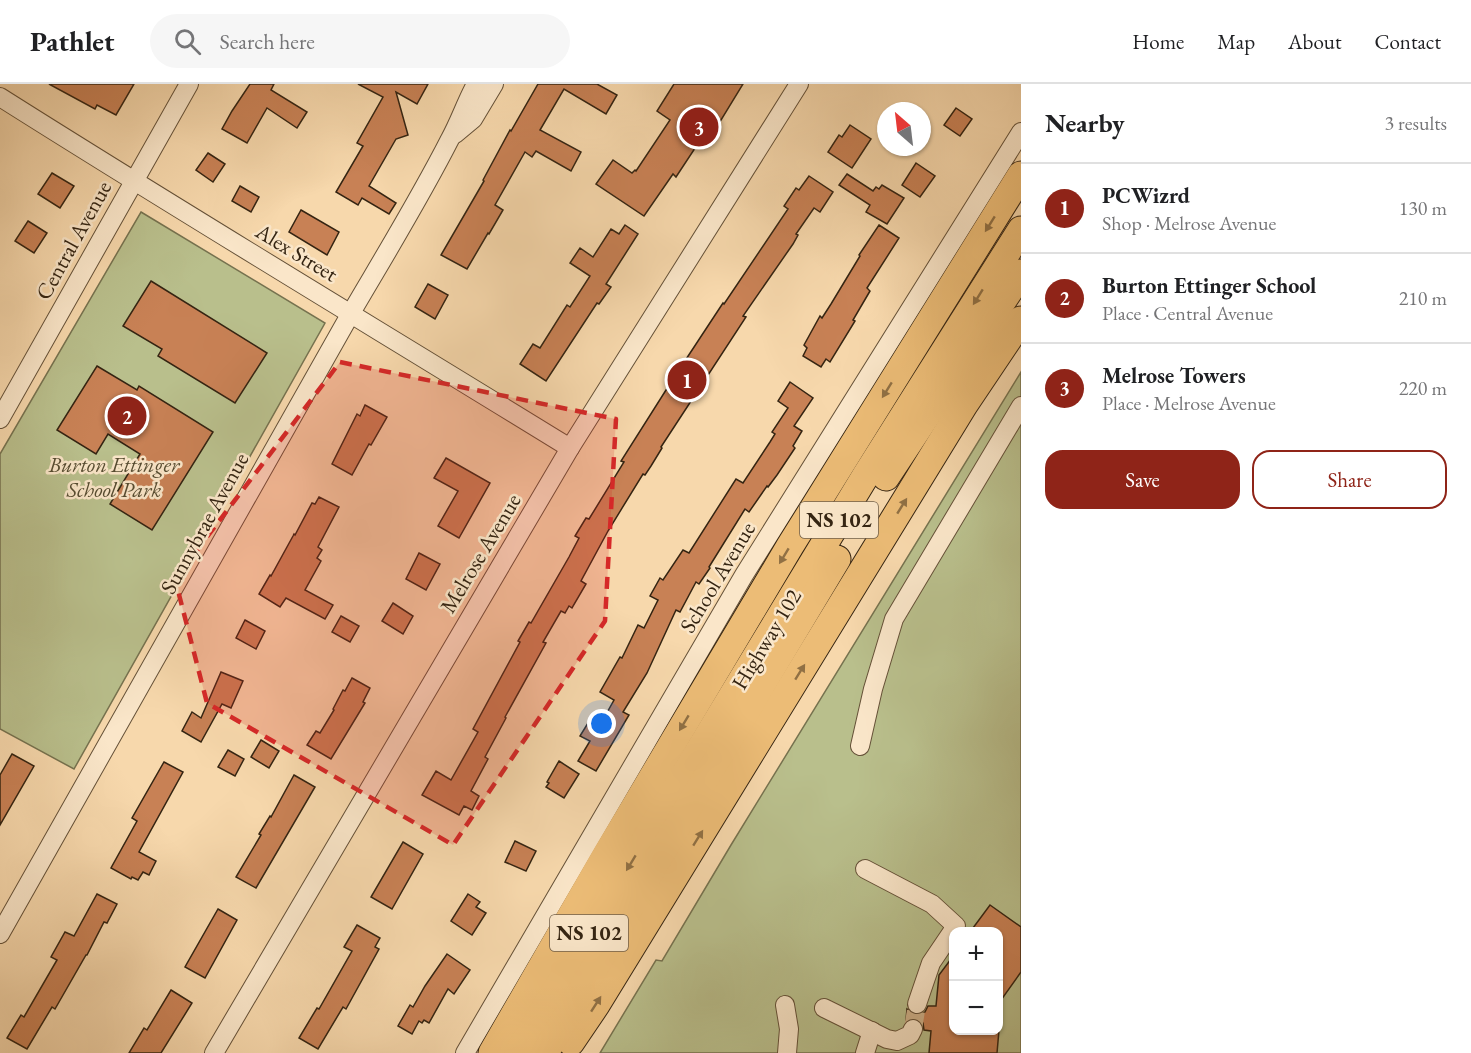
<!DOCTYPE html>
<html lang="en">
<head>
<meta charset="utf-8">
<style>
	body { margin:0; font-family:"EB Garamond",serif; background:#f6f6f6; color:#202124 }
	.controls { position:absolute; right:18px; bottom:18px; display:grid; overflow:hidden; border-radius:12px; box-shadow:0 2px 4px #0004 }
	.controls button { width:54px; height:54px; display:grid; place-items:center; padding:0; border:0; border-bottom:2px solid #e0e0e0; background:#fff; color:#202124; font:30px sans-serif }
	.compass { position:absolute; left:877px; top:18px; width:54px; height:54px; border-radius:50%; background:#fff; box-shadow:0 2px 4px #0004; rotate:332deg }
	.you { position:absolute; left:602px; top:640px; width:21px; height:21px; margin:-15px; border:4px solid #fff; border-radius:50%; background:#1a73e8; box-shadow:0 0 0 9px #1a73e833 }
	.badge { display:grid; place-items:center; width:39px; height:39px; border-radius:50%; background:#8f2418; color:#fff; font-size:20px; font-weight:700 }
	.pin { position:absolute; translate:-50% -50%; border:3px solid #fff; box-shadow:0 2px 6px #0006 }
	.list { margin:0; padding:0; list-style:none }
	h2 { display:flex; justify-content:space-between; align-items:center; height:78px; margin:0; padding:0 24px; font-size:26px }
	h2 small { font-size:20px; font-weight:400; color:#757577 }
	.list li { display:grid; grid-template-columns:39px 1fr auto; gap:18px; align-items:center; box-sizing:border-box; height:90px; padding:0 24px; border-top:2px solid #e0e0e0 }
	.list b { display:block; font-size:22px; white-space:nowrap }
	.list p { margin:0; font-size:20px; white-space:nowrap; color:#757577 }
	.list em { font-size:20px; font-style:normal; color:#757577 }
	.actions { display:flex; gap:12px; padding:18px 24px }
	.actions a { flex:1; padding:14px 0; border:2px solid #8f2418; border-radius:18px; text-align:center; font-size:21px; color:#8f2418 }
	.actions .main { background:#8f2418; color:#fff }
	.icon { flex:none; width:33px; height:33px; fill:none; stroke:currentColor; stroke-width:2; stroke-linecap:round; stroke-linejoin:round }
	.map { position:relative; flex:none; width:1021px; height:969px; overflow:hidden }
	header { display:flex; align-items:center; gap:36px; box-sizing:border-box; height:84px; padding:0 30px; background:#fff; border-bottom:2px solid #e0e0e0 }
	header strong { font-size:28px }
	nav { display:flex; gap:33px; margin-inline-start:auto; font-size:21px }
	.search { width:420px; height:54px; background:#f6f6f6; display:flex; align-items:center; gap:15px; box-sizing:border-box; padding:0 21px; border-radius:33px; color:#757577; font-size:22px }
	main { display:flex }
	aside { flex:1; background:#fff }
	.map>svg:first-child { display:block }
</style>
</head>
<body>
<header>
<strong>Pathlet</strong>
<div class="search"><svg class="icon" aria-label="search" viewBox="0 0 24 24"><circle cx="10" cy="10" r="6"/><path d="M15 15l6 6"/></svg>Search here</div>
<nav><a>Home</a><a>Map</a><a>About</a><a>Contact</a></nav>
</header>
<main>
<div class="map">
<svg width="1021" height="969" viewBox="0 0 1021 969">
	<rect width="100%" height="100%" fill="#f7d8ac"/>
	<filter id="stains"><feTurbulence type="fractalNoise" baseFrequency=".00333" numOctaves="4"/><feColorMatrix values="0 0 0 0 .2 0 0 0 0 .09 0 0 0 0 .02 0 0 0 .5 -.17"/></filter>
	<radialGradient id="worn" r=".72"><stop offset=".6" stop-color="#630" stop-opacity="0"/><stop offset="1" stop-color="#630" stop-opacity=".3"/></radialGradient>
	<!-- green -->
	<g fill="#b9bf8c" stroke="#76724f" stroke-width="1.5" fill-rule="evenodd">
		<polygon points="141,128 325,239 74,685 0,645 0,370"/>
		<path d="M 1021,288 L 1021,969 L 600,969 L 656,876 L 662,877 L 731,761 ZM 954,848 L 998,848 L 998,946 L 954,946 Z"/>
	</g>
	<!-- building -->
	<g fill="#c88155" stroke="#342412" stroke-width="1.5">
		<polygon points="49,0 134,0 116,31 97,21 95,25"/>
		<polygon points="250,0 274,0 271,6 307,28 297,44 267,24 247,59 222,45 232,27"/>
		<polygon points="358,0 428,0 417,20 396,8 408,51 396,55 369,102 396,119 389,130 362,114 358,121 336,108 363,62 357,59 383,13"/>
		<polygon points="538,0 597,0 617,11 606,30 564,5 540,46 581,68 571,87 536,67 532,73 525,68 495,121 503,126 489,150 488,149 467,185 441,171 484,97 483,96 510,46 511,47"/>
		<polygon points="674,0 743,0 707,59 701,55 676,93 673,90 644,132 596,100 613,76 632,89 635,86 636,87 670,36 657,27"/>
		<polygon points="956,24 972,35 960,52 944,41"/>
		<polygon points="850,41 871,55 852,84 828,68 839,51 842,53"/>
		<polygon points="208,69 225,80 213,98 196,86"/>
		<polygon points="916,79 935,92 920,113 902,101"/>
		<polygon points="52,89 74,102 60,124 38,110"/>
		<polygon points="847,90 873,107 876,103 879,105 882,101 904,114 887,140 866,128 870,121 839,101"/>
		<polygon points="809,92 833,108 820,128 814,124 796,150 798,151 793,160 743,232 746,233 661,363 662,364 651,382 645,391 643,390 608,447 581,497 586,500 572,524 569,522 565,529 561,527 543,558 546,559 505,633 506,634 485,673 488,675 471,707 479,712 472,726 464,722 459,731 422,711 436,687 451,696 478,648 473,645 520,558 518,557 529,538 531,539 569,473 579,454 575,452 586,434 589,435 624,378 621,377 673,295 723,219 724,220 788,125 784,122 796,104 799,106"/>
		<polygon points="240,102 259,113 251,128 232,117"/>
		<polygon points="301,126 339,148 327,171 289,148"/>
		<polygon points="28,137 47,149 34,169 15,157"/>
		<polygon points="625,141 638,150 606,200 611,203 599,220 597,219 546,297 520,280 533,260 540,264 567,221 570,223 590,192 570,179 580,164 593,173 611,145 619,150"/>
		<polygon points="879,141 899,154 867,204 870,207 853,236 855,237 830,278 826,275 821,283 803,272 807,264 804,261 820,232 822,234 831,220 860,172 859,171"/>
		<polygon points="151,197 267,269 235,319 158,272 162,265 123,242"/>
		<polygon points="428,200 448,211 435,235 415,223"/>
		<polygon points="97,282 137,306 139,302 213,348 152,446 110,420 140,370 108,350 96,370 57,346"/>
		<polygon points="790,298 813,314 794,342 802,347 793,362 795,364 777,391 768,403 767,402 749,428 745,425 709,483 710,484 699,500 696,498 680,528 676,526 647,589 623,628 629,631 596,687 578,677 590,657 580,652 588,639 590,640 592,637 600,641 614,616 600,608 620,573 622,574 638,541 644,544 658,516 650,512 660,494 663,496 683,466 689,469 736,395 743,399 770,358 775,350 772,348 788,324 778,317"/>
		<polygon points="365,321 387,333 371,361 369,360 352,391 332,380 357,330 360,332"/>
		<polygon points="446,374 490,399 459,454 438,442 458,407 434,394"/>
		<polygon points="319,413 339,423 318,463 322,466 317,474 321,477 305,506 333,521 325,535 286,514 280,523 259,510 270,491 271,492 293,452 294,450 295,451 312,419 315,420"/>
		<polygon points="419,469 440,480 426,506 406,495"/>
		<polygon points="393,519 413,532 403,550 382,537"/>
		<polygon points="341,532 359,542 350,558 332,548"/>
		<polygon points="245,536 265,547 256,565 236,554"/>
		<polygon points="221,588 243,597 231,624 222,620 201,658 182,647 192,628 201,634"/>
		<polygon points="352,594 370,604 363,618 365,619 331,675 307,661 316,647 320,649 334,626 333,625 343,606 345,607"/>
		<polygon points="261,656 279,667 269,684 251,673"/>
		<polygon points="228,666 244,675 235,692 218,683"/>
		<polygon points="12,670 34,682 0,741 0,691"/>
		<polygon points="559,677 579,690 564,714 546,703 549,699 547,698"/>
		<polygon points="164,678 183,688 139,768 156,777 149,791 143,788 138,796 132,793 131,795 111,784 137,737 132,734"/>
		<polygon points="294,691 315,703 256,804 236,793 261,751 259,750 270,732 271,733"/>
		<polygon points="515,757 536,767 526,787 505,778"/>
		<polygon points="403,758 423,770 392,825 371,813"/>
		<polygon points="97,810 117,820 107,839 104,838 87,871 86,871 55,925 52,923 27,965 7,954 21,931 24,933 57,876 51,873 65,848 74,852"/>
		<polygon points="468,810 480,818 476,823 486,829 472,851 451,837"/>
		<polygon points="990,821 1021,843 1021,888 999,919 999,848 970,848"/>
		<polygon points="218,825 237,836 205,894 185,883"/>
		<polygon points="357,841 380,854 375,863 379,865 346,925 343,923 318,965 299,954 317,924 319,925 352,867 344,863"/>
		<polygon points="447,870 470,886 454,910 448,905 429,939 424,936 422,939 419,937 412,950 398,942 410,921 413,923 425,902"/>
		<polygon points="954,871 954,946 999,946 997,969 929,969 931,947 924,946 923,939 917,935 912,934 906,936 907,925 913,930 919,931 925,928 928,922 936,922 939,891"/>
		<polygon points="171,906 192,919 161,969 129,969 144,944 147,946"/>
	</g>
	<g fill="none" stroke-linecap="round" stroke-linejoin="round">
		<!-- minor-tunnel -->
		<polyline stroke="#d0b48d" stroke-width="18" stroke-dasharray="18 9" stroke-linecap="butt" points="913,945 917,920"/>
		<!-- minor casing -->
		<g stroke="#655138" stroke-width="20">
			<g id="minor">
				<path d="M 0,13 C 188,132 380,247 570,364"/>
				<polyline points="455,50 473,35 494,0"/>
				<polyline points="0,335 189,0"/>
				<polyline points="860,662 873,605 894,535 1021,322"/>
				<polyline points="865,785 932,820 956,842 931,879 917,920"/>
				<path d="M 0,850 L 351,229 C 385,171 420,114 450,55 C 460,37 466,18 476,0"/>
				<polyline points="785,921 789,945 787,969"/>
				<polyline points="824,924 887,955 897,957 910,951 913,945"/>
				<polyline points="214,969 570,364 799,0"/>
				<polyline points="465,969 744,491 1021,48"/>
				<polyline points="865,969 872,947"/>
			</g>
		</g>
		<!-- highway casing -->
		<g stroke="#342412" stroke-width="29">
			<g id="highway">
				<polyline points="886,393 1021,189"/>
				<polyline points="571,958 596,921 964,321 1021,236"/>
				<polyline points="492,969 606,771 790,462 1021,91"/>
				<polyline points="518,969 661,729 866,391 1021,146"/>
				<polyline points="545,969 679,739 837,475"/>
			</g>
		</g>
		<!-- minor -->
		<use href="#minor" stroke="#fae6c9" stroke-width="18"/>
		<!-- highway -->
		<use href="#highway" stroke="#ecbc76" stroke-width="27"/>
	</g>
	<!-- one-way arrows -->
	<defs><path id="oneway-solid" d="M-6-.8H1V-3.2L6.5 0L1 3.2V.8H-6Z" transform="scale(1.5)"/></defs>
	<g fill="#907044">
		<use href="#oneway-solid" transform="translate(990 140) rotate(122)"/>
		<use href="#oneway-solid" transform="translate(978 213) rotate(122)"/>
		<use href="#oneway-solid" transform="translate(887 306) rotate(122)"/>
		<use href="#oneway-solid" transform="translate(902 422) rotate(-58)"/>
		<use href="#oneway-solid" transform="translate(784 472) rotate(121)"/>
		<use href="#oneway-solid" transform="translate(800 588) rotate(-58)"/>
		<use href="#oneway-solid" transform="translate(684 639) rotate(121)"/>
		<use href="#oneway-solid" transform="translate(698 754) rotate(-58)"/>
		<use href="#oneway-solid" transform="translate(631 779) rotate(121)"/>
		<use href="#oneway-solid" transform="translate(596 920) rotate(-57)"/>
	</g>
	<!-- marked area -->
	<path fill="#d62828" fill-opacity="0.2" stroke="#d62828" stroke-width="4.5" stroke-dasharray="12 8" stroke-linejoin="round" d="M 340,278 L 616,335 L 605,537 L 453,761 L 207,619 L 175,495 Z"/>
	<g text-anchor="middle" stroke-width="5" stroke-linejoin="round" paint-order="stroke">
		<!-- shield labels -->
		<g fill="#fae6c9" stroke="#6f5e49" stroke-width="1.5">
			<rect x="800" y="418" width="78" height="36" rx="4.5"/>
			<rect x="550" y="831" width="78" height="36" rx="4.5"/>
		</g>
		<g font-size="21" font-weight="bold" fill="#342412">
			<text x="839" y="443">NS 102</text>
			<text x="589" y="856">NS 102</text>
		</g>
		<!-- street labels -->
		<g font-size="22" fill="#342412" stroke="#fae6c9">
			<text transform="translate(73 156) rotate(-61)" y="8">Central Avenue</text>
			<text transform="translate(297 168) rotate(31)" y="8">Alex Street</text>
			<text transform="translate(204 439) rotate(-61)" y="8">Sunnybrae Avenue</text>
			<text transform="translate(480 469) rotate(-59)" y="8">Melrose Avenue</text>
			<text transform="translate(717 493) rotate(-59)" y="8">School Avenue</text>
			<text transform="translate(766 555) rotate(-59)" y="8">Highway 102</text>
		</g>
		<!-- park labels -->
		<g font-size="22" font-style="italic" fill="#554b30" stroke="#fae6c9">
			<text x="114" y="388">Burton Ettinger<tspan x="114" dy="25">School Park</tspan></text>
		</g>
	</g>
	<rect width="100%" height="100%" filter="url(#stains)"/>
	<rect width="100%" height="100%" fill="url(#worn)"/>
</svg>
<div class="controls">
<button>+</button>
<button>−</button>
</div>
<svg class="compass" viewBox="-18 -18 36 36"><path d="M0-13l5 13h-10z" fill="#e53935"/><path d="M0 13l5-13h-10z" fill="#757577"/></svg>
<div class="you"></div>
<div class="pin badge" style="left:687px;top:296px">1</div>
<div class="pin badge" style="left:127px;top:332px">2</div>
<div class="pin badge" style="left:699px;top:43px">3</div>
</div>
<aside>
<h2>Nearby<small>3 results</small></h2>
<ul class="list">
<li><span class="badge">1</span><div><b>PCWizrd</b><p>Shop · Melrose Avenue</p></div><em>130 m</em></li>
<li><span class="badge">2</span><div><b>Burton Ettinger School</b><p>Place · Central Avenue</p></div><em>210 m</em></li>
<li><span class="badge">3</span><div><b>Melrose Towers</b><p>Place · Melrose Avenue</p></div><em>220 m</em></li>
</ul>
<div class="actions"><a class="main">Save</a><a>Share</a></div>
</aside>
</main>
</body>
</html>
